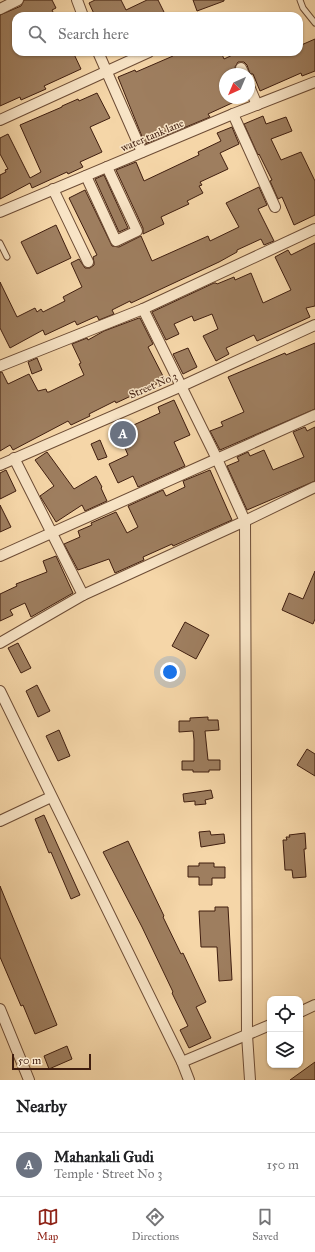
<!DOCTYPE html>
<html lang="en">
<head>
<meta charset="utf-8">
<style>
	body { margin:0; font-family:"IM FELL Great Primer",serif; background:#f6f6f6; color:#202124 }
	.controls { position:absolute; right:12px; bottom:12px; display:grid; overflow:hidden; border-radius:8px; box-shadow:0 1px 3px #0004 }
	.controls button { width:36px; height:36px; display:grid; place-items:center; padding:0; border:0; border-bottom:1px solid #e0e0e0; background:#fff; color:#202124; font:20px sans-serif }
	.compass { position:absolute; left:219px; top:68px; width:36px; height:36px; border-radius:50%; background:#fff; box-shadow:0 1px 3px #0004; rotate:224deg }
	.scale { position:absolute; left:12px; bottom:10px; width:79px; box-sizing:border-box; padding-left:4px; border:2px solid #401e0f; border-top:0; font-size:11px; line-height:14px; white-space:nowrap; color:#401e0f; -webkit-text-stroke:3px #f8e4c6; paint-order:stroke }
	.you { position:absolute; left:170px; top:672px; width:14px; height:14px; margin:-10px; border:3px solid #fff; border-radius:50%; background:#1a73e8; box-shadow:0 0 0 6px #1a73e833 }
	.badge { display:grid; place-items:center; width:26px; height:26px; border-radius:50%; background:#8f2418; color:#fff; font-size:13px; font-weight:700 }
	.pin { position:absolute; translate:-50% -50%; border:2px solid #fff; box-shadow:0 1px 4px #0006 }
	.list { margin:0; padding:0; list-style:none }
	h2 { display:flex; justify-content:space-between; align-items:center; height:52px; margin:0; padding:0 16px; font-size:17px }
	h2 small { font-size:13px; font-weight:400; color:#757577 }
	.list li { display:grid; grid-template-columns:26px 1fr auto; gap:12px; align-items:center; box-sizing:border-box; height:64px; padding:0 16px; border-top:1px solid #e0e0e0 }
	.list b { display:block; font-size:15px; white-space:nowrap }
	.list p { margin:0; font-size:13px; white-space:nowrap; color:#757577 }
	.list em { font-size:13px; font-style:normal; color:#757577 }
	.icon { flex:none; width:22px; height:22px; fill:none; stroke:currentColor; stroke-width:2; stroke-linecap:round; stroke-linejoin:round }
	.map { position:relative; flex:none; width:315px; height:1080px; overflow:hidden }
	.search { position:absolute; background:#fff; box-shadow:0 1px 3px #0004; left:12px; right:12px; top:12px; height:44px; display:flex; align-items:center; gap:10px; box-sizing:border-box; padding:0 14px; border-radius:12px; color:#757577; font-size:15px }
	.sheet { height:116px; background:#fff }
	nav { display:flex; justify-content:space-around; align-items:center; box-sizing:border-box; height:56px; border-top:1px solid #e0e0e0; background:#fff; font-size:11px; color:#757577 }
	nav a { display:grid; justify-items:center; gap:2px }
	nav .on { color:#8f2418 }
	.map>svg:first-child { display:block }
</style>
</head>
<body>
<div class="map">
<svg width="315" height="1080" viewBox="0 0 315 1080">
	<rect width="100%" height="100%" fill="#f5d6a8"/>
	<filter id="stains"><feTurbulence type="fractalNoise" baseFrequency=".005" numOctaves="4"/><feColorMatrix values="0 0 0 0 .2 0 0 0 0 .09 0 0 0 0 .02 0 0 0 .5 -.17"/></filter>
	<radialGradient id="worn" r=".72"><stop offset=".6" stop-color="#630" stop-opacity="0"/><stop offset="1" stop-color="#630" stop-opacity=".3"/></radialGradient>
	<!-- building -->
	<g fill="#9e7e5f" stroke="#401e0f">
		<polygon points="24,0 52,0 56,8 52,10 55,16 16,16 16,52 73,52 81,69 44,86 46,89 21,100 20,97 0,106 0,15 21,6"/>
		<polygon points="95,0 121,0 126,10 147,0 158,0 166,16 95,16 89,3"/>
		<polygon points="193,0 224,0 224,1 197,11"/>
		<polygon points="315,39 315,71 302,76 301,73 260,91 253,74 250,74 247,65 244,62 238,62 235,67 237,74 225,74 225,98 243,98 208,114 210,117 145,144 118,77 135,70 136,72 173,56 172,54 177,52 221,52 224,59 239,52 299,52 299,46"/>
		<polygon points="97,93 110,118 90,127 102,152 80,162 83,167 68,174 67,172 32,188 30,183 0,199 0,175 6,172 5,170 8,169 0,154 0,138 8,134 30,178 41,172 20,125 62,107 62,106 78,99 79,101"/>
		<polygon points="263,116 266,124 286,117 292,131 271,139 281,160 301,152 315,181 315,215 294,225 282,197 278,199 270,181 272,180 259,154 258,155 244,124"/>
		<polygon points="232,127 239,144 220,153 228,169 200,182 202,185 199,186 203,193 187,201 189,204 161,217 164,224 143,234 143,228 116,170 136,162 144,181 199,155 198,152 221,141 217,133"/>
		<polygon points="104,175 128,228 119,232 95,179"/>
		<polygon points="259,187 267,205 258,209 274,241 264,245 261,239 237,250 237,252 219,262 131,303 130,301 112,310 114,314 99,320 97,316 77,325 75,321 45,335 43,330 10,348 0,328 0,282 17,317 35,308 37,312 41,309 43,312 65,301 63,297 82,287 71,263 79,259 85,268 90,268 94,265 94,262 93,257 97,255 69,198 85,190 112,246 119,247 141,236 152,261 208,236 210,241 239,227 226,203"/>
		<polygon points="56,225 71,258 37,274 21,242"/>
		<polygon points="315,243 315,306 306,308 310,317 257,341 254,335 226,348 229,354 216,361 203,336 218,329 212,314 194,321 192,316 174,324 179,334 166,340 152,312 214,283 216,283 217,284 234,277 235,280 251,273 263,303 291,290 275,257 288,250 291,255"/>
		<polygon points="139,318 140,318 153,344 148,347 165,380 116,403 115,401 89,414 90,416 71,425 68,421 13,450 10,445 0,451 0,372 2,372 8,384 29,374 38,391 46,389 47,392 49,392 84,375 79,364 81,363 72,344 87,338 88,340 104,331"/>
		<polygon points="315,343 315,409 220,450 210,431 223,426 221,422 244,412 228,377 285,353 286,355"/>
		<polygon points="188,348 197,367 183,374 173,354"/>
		<polygon points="37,358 42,370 32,374 28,362"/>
		<polygon points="174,400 190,435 174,442 185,466 138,487 133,476 118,483 109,464 128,455 115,425 124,421 127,428 160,413 158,407"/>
		<polygon points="305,427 307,431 315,427 315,481 247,510 227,466 239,461 237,457 248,452 250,456 264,450 273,470 304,457 293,432"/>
		<polygon points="100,440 107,457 98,460 91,444"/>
		<polygon points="47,452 74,489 96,476 102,487 101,488 107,501 85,511 82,505 56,522 40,496 54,486 35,460"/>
		<polygon points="6,470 16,491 0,499 0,473"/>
		<polygon points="210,470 232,520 173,546 172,544 143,557 144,560 115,573 109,559 78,570 64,544 80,537 78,531 92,525 91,523 116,512 127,533 138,527 128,506 163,490 166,496 185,487 183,481"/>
		<polygon points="0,505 11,527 0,532"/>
		<polygon points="56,556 73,593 31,617 25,603 10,610 13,615 0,621 0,594 17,586 16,584 47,572 43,561"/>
		<polygon points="315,571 315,619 313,624 282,610 289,593 303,599"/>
		<polygon points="185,622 209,635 196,659 172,646"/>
		<polygon points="18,643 31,668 21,673 8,648"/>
		<polygon points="37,685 50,711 38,717 26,691"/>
		<polygon points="208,717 208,720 218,720 219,730 205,731 208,760 220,760 220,770 209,770 209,772 193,772 193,770 182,770 182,761 194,761 194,740 193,731 179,732 179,721 190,721 190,718"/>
		<polygon points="59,730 70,756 58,761 46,736"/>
		<polygon points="307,749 315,754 315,776 297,765"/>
		<polygon points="211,790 213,798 205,800 206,804 195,805 195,801 184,802 183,794"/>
		<polygon points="44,815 80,895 71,899 51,852 49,853 35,819"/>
		<polygon points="210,831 211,835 224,834 225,843 201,847 199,832"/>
		<polygon points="305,833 306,849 304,849 306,877 293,878 292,870 285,870 283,840 287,840 286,837 290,837 289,835"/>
		<polygon points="128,841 164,916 163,917 181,954 183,953 206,1002 196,1007 211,1038 189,1048 180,1030 188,1026 172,993 173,992 142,927 103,852"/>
		<polygon points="199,863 214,863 214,867 225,867 225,878 212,878 212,885 199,885 199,877 188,877 188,866 199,866"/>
		<polygon points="0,886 57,1025 35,1034 23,1005 21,1006 0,957"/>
		<polygon points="215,907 228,907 232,980 219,981 217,947 201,947 199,911 215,911"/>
		<polygon points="67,1046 72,1059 49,1069 44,1056"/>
		<polygon points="315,1062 315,1080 290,1080"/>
	</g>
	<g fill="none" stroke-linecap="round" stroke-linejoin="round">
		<!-- lane casing -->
		<g stroke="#6d4c35" stroke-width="7">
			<g id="lane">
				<polyline points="300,0 303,8 315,23"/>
				<polyline points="0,243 7,257"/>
			</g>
		</g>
		<!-- street casing -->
		<g stroke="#6d4c35" stroke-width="12">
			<g id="street">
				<polyline points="77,0 83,16"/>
				<polyline points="0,9 18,0"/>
				<polyline points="98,52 142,152"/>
				<polyline points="241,68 244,74"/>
				<polyline points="249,86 257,105"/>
				<polyline points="233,114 275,207"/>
				<polyline points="0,120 149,52"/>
				<polyline points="86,176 116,241 137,231 107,167"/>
				<polyline points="53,189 88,262"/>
				<polyline points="0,212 233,114 315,82"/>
				<polyline points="143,309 217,459 245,521 247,1035 250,1080"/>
				<polyline points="0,366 143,309 315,229"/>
				<polyline points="14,458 83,595"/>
				<polyline points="0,465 182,386 315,325"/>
				<polyline points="0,556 315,415"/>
				<polyline points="0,643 83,595 245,521 315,487"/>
				<polyline points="0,691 182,1062 189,1080"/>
				<polyline points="0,821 51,797"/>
				<polyline points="0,1009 29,1080"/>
				<polyline points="300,1012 315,1005"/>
				<polyline points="182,1062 270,1025"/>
			</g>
		</g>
		<!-- lane -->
		<use href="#lane" stroke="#f8e4c6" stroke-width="5"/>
		<!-- street -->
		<use href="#street" stroke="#f8e4c6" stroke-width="10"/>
	</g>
	<g text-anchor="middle" stroke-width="3" stroke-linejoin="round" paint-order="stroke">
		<!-- street labels -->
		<g font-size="11" fill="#401e0f" stroke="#f8e4c6">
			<text transform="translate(152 135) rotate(-23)" y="4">water tank lane</text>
			<text transform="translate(153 385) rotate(-23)" y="4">Street No 3</text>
		</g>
	</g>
	<rect width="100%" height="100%" filter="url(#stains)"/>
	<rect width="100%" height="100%" fill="url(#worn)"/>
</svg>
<div class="controls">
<button><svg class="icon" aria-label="locate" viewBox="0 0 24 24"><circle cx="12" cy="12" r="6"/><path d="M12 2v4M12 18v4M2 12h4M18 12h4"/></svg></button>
<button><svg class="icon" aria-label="layers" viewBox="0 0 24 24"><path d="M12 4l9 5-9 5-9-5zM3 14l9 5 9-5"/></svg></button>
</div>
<svg class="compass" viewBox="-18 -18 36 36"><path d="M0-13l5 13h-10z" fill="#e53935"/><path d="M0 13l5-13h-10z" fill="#757577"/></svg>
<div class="scale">50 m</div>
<div class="you"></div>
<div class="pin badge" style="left:123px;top:434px;background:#6b7280">A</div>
<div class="search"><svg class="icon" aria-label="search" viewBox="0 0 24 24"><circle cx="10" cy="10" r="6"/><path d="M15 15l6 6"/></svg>Search here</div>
</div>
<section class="sheet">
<h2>Nearby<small></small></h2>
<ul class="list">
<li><span class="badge" style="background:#6b7280">A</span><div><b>Mahankali Gudi</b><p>Temple · Street No 3</p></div><em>150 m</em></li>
</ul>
</section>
<nav>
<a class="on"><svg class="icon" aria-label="map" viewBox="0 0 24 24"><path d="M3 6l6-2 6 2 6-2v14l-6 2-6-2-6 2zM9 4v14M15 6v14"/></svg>Map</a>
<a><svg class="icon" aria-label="directions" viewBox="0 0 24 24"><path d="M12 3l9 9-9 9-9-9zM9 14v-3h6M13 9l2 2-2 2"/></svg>Directions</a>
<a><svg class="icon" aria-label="saved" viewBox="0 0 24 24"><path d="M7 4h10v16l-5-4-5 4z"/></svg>Saved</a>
</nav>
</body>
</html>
